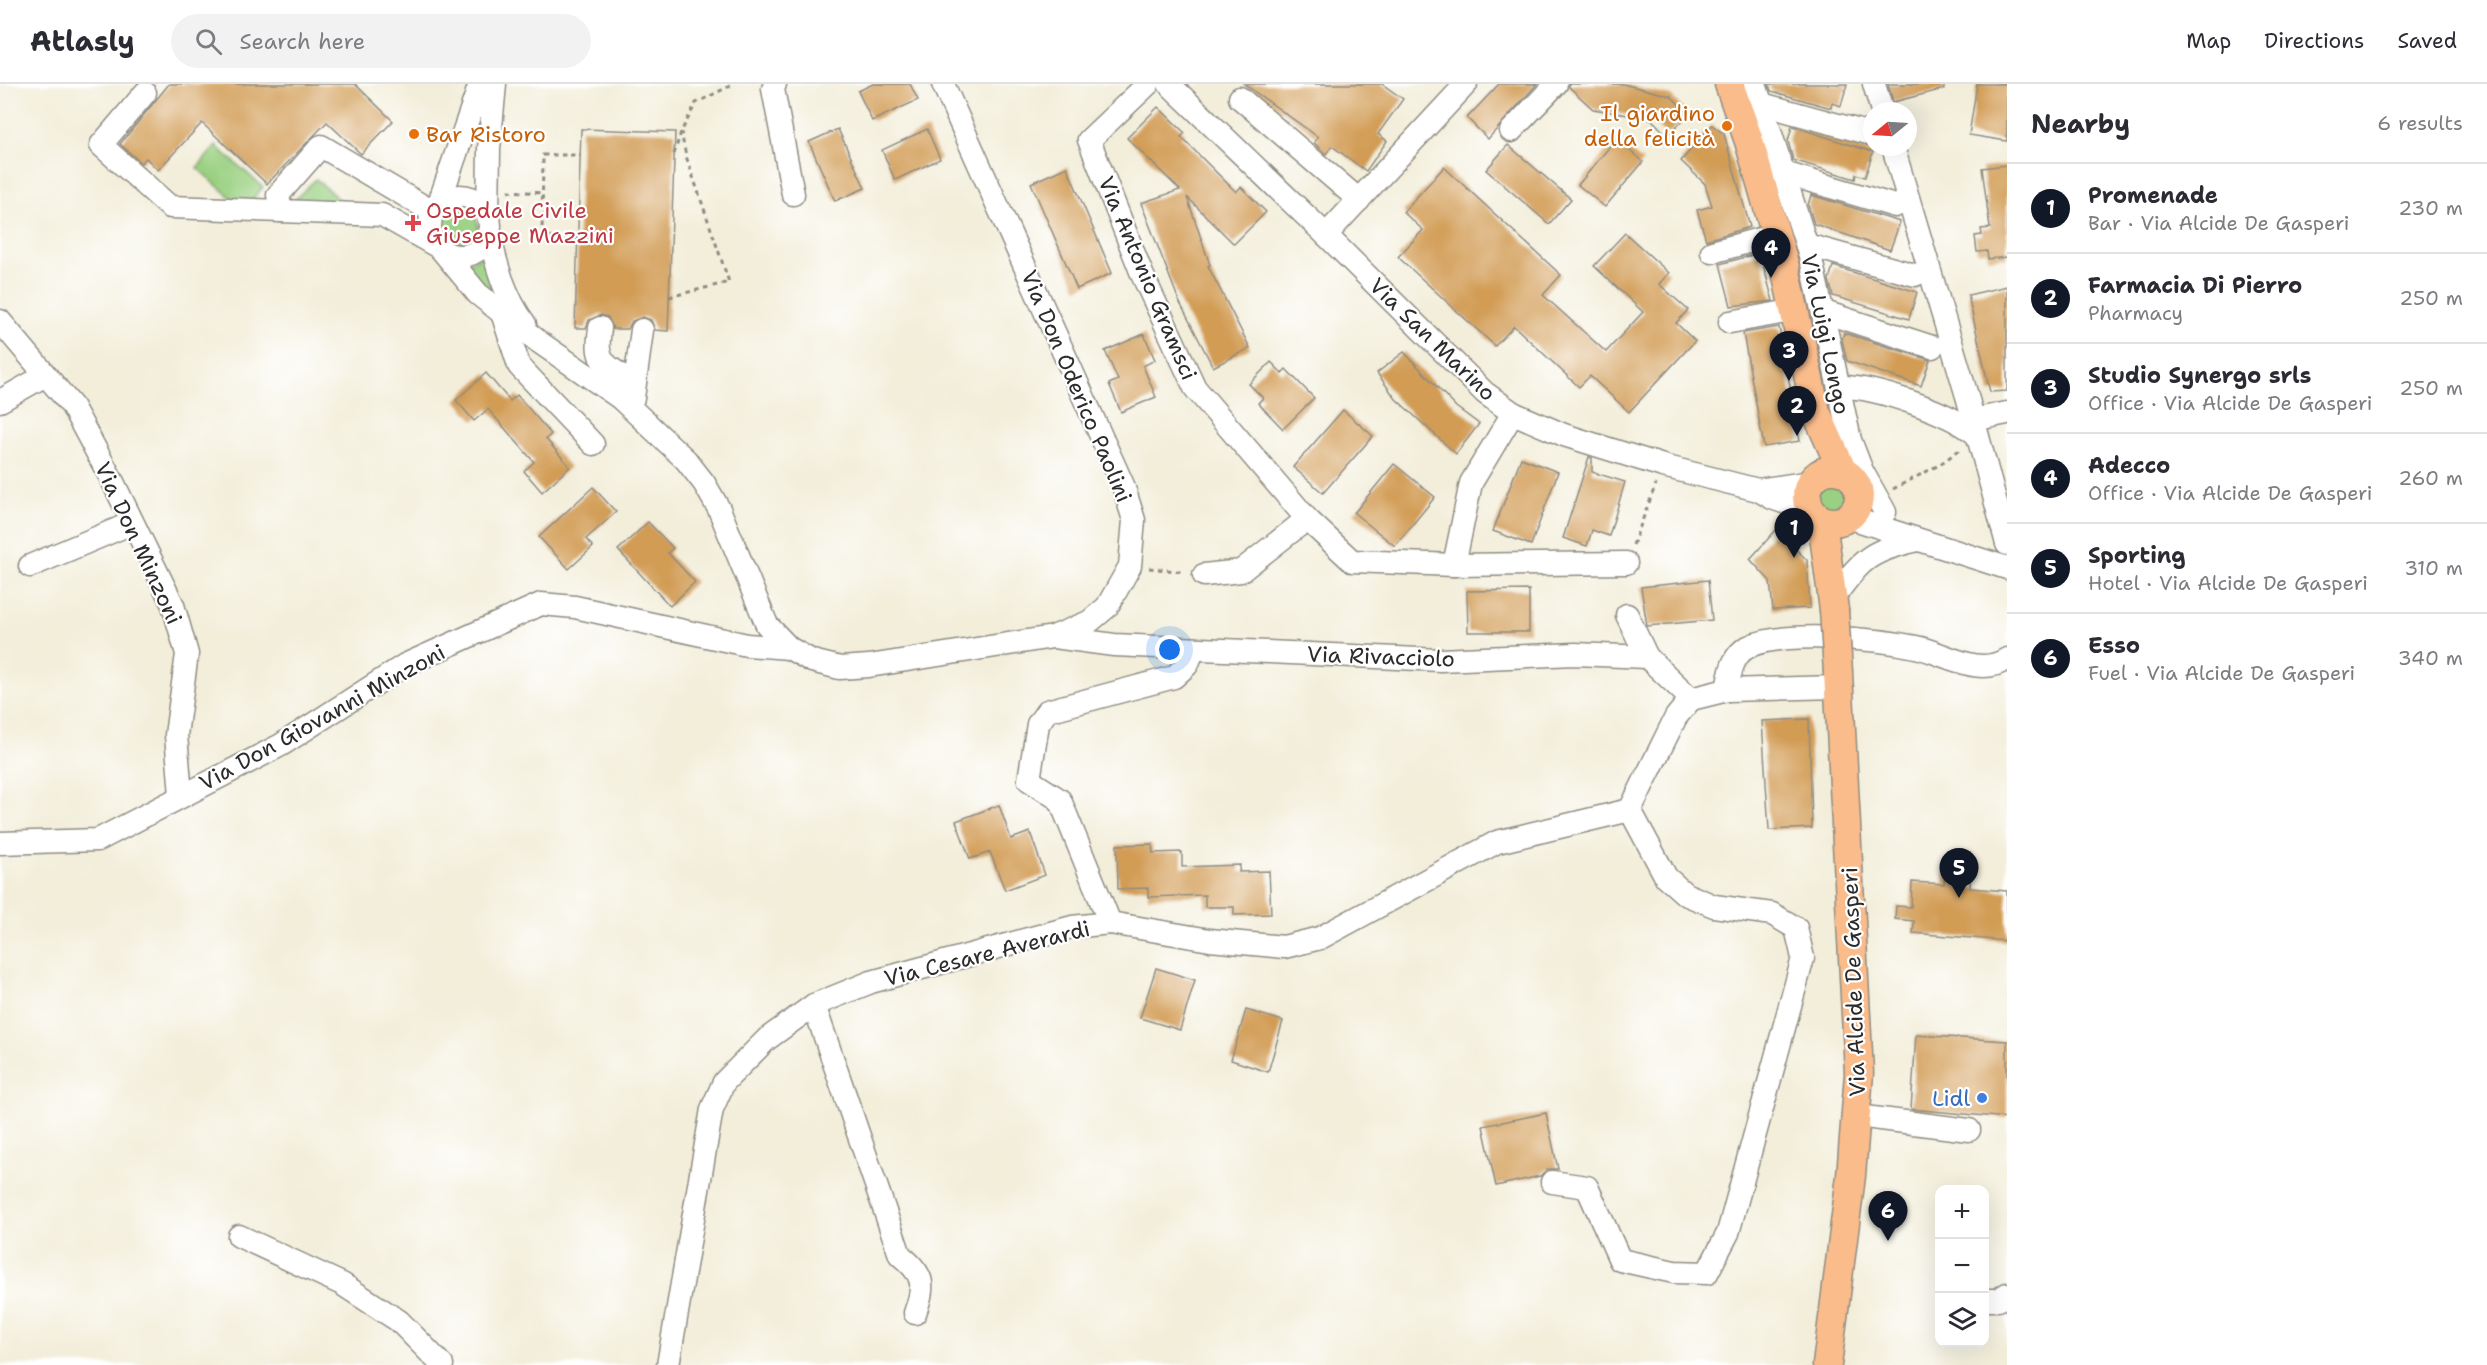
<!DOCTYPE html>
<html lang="en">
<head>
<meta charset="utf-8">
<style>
	body { margin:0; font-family:"Shantell Sans",sans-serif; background:#f2f2f3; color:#2b2b33 }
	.controls { position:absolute; right:18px; bottom:18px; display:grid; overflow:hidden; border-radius:12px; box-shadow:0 6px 24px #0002 }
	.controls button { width:54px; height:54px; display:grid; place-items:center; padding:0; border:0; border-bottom:2px solid #e1e1e2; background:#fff; color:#2b2b33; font:30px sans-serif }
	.compass { position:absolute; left:1863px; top:18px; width:54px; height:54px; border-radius:50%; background:#fff; box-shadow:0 6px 24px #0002; rotate:252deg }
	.you { position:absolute; left:1170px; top:566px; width:21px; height:21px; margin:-15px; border:4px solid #fff; border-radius:50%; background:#1a73e8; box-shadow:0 0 0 9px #1a73e833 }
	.badge { display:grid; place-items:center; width:39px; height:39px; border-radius:50%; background:#111827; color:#fff; font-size:20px; font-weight:700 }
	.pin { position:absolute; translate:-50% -50px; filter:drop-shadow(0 2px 3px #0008) }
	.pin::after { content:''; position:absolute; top:32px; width:21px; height:18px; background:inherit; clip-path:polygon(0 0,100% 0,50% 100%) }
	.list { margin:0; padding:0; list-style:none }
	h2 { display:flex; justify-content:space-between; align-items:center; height:78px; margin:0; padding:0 24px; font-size:26px }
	h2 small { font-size:20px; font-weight:400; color:#7c7c81 }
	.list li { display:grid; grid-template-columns:39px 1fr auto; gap:18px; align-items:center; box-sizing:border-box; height:90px; padding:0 24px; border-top:2px solid #e1e1e2 }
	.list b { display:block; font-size:22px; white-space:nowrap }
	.list p { margin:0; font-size:20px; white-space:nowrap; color:#7c7c81 }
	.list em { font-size:20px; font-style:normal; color:#7c7c81 }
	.icon { flex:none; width:33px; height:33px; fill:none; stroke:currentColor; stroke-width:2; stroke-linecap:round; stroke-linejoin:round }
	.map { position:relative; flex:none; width:2007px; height:1281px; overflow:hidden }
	header { display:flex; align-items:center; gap:36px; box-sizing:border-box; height:84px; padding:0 30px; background:#fff; border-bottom:2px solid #e1e1e2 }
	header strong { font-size:28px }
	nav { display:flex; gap:33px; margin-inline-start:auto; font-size:21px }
	.search { width:420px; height:54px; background:#f2f2f3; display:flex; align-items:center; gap:15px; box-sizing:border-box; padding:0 21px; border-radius:33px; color:#7c7c81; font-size:22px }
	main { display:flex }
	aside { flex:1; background:#fff }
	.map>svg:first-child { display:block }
</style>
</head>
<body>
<header>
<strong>Atlasly</strong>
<div class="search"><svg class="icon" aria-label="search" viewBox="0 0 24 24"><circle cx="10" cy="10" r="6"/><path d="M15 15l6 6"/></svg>Search here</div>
<nav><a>Map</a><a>Directions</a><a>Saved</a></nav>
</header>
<main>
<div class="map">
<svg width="2007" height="1281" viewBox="0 0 2007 1281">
	<rect width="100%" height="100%" fill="#fff"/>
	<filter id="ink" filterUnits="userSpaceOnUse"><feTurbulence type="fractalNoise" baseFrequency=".0167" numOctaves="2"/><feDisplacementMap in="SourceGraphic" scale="12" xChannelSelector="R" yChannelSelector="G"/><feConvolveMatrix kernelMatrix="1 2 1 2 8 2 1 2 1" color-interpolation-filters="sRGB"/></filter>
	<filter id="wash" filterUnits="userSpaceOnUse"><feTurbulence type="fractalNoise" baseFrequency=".008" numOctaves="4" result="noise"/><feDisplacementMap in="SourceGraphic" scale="24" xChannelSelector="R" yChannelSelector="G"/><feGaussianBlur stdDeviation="1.35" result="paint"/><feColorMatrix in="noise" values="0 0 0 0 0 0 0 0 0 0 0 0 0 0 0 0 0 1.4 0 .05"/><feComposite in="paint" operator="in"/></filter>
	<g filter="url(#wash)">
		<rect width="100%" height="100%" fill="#f3eeda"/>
		<!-- green -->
		<g fill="#9ad081" stroke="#627e56" stroke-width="1.5">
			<polygon points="216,62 263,103 244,125 197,84"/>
			<polygon points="316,95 345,121 289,121"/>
			<circle cx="459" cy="143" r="19"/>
			<polygon points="484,172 494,214 462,180"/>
			<circle cx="1831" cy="412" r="14"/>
		</g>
		<g id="blocks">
			<!-- building -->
			<g fill="#d29c55">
				<polygon points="169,0 355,0 393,37 361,70 327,38 267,100 202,39 158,86 146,74 141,79 120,60"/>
				<polygon points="873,0 910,0 918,16 872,37 858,7"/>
				<polygon points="1244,0 1382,0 1403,15 1378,50 1387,57 1366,87 1332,62 1326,70 1314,59 1318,53"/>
				<polygon points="1499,0 1537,0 1488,55 1467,34"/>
				<polygon points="1569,0 1623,0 1671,12 1689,31 1667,51 1651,35 1593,25 1569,3"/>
				<polygon points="1769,0 1847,0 1841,22 1832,19 1831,24 1771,7"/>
				<polygon points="1888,0 1944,0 1944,5 1893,18"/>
				<polygon points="1977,0 2007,0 2007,57 1969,51"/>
				<polygon points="1158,23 1185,49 1181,53 1236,108 1241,103 1266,128 1234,160 1187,113 1210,181 1208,182 1250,264 1213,283 1179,217 1141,119 1180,106 1127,54"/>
				<polygon points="1712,41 1724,50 1750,143 1706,156 1697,126 1712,122 1705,100 1681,77"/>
				<polygon points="1792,42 1873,68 1865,93 1856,90 1855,95 1793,76 1788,57"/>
				<polygon points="581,45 675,48 668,247 655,246 651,236 643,233 632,237 628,245 613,245 608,233 601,231 589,236 586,244 575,244"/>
				<polygon points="838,45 865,104 835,117 809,58"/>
				<polygon points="927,45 940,75 895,96 882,66"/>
				<polygon points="1616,55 1643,78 1605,123 1578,101"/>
				<polygon points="1508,61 1571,115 1549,140 1486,86"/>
				<polygon points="2007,81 2007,173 1988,175 1987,167 1977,168 1975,152 1982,151 1981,145 1990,144 1982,84"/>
				<polygon points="1067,83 1112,189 1077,205 1031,99"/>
				<polygon points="1444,83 1561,191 1543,211 1606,268 1643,228 1594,182 1625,149 1669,189 1659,200 1688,226 1676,239 1695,257 1629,328 1590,292 1579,303 1514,242 1495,262 1398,173 1423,146 1403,128"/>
				<polygon points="1811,111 1900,138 1890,166 1814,140 1808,121"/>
				<polygon points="1760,169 1773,217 1731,222 1720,180"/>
				<polygon points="1833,182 1917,208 1909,235 1833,212 1829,196"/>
				<polygon points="2007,202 2007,307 1990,308 1968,211"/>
				<polygon points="1779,243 1800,357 1764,363 1743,249"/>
				<polygon points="1844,249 1930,276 1921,302 1847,277 1842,256"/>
				<polygon points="1144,250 1155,276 1143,282 1156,313 1121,328 1109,300 1118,296 1105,267"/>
				<polygon points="1404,268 1456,323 1479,340 1456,370 1396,315 1377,289"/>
				<polygon points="1271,278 1282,289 1286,285 1314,314 1283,345 1258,319 1263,314 1249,300"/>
				<polygon points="486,289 510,317 517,311 551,350 546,355 570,383 542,408 524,387 534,378 488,325 474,337 456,316"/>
				<polygon points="1343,326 1373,352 1323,409 1293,383"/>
				<polygon points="1589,373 1592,374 1592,388 1625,398 1609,452 1592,446 1587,462 1563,454"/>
				<polygon points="1521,374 1558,388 1531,461 1493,447"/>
				<polygon points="1394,380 1435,413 1395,462 1354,429"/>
				<polygon points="593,403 616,428 586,455 593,463 569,485 539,453"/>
				<polygon points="648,438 673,464 668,469 695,498 670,522 618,466"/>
				<polygon points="1776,446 1807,476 1810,524 1773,526 1770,497 1750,475"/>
				<polygon points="1708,496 1712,536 1647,542 1641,503"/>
				<polygon points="1529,506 1529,548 1468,548 1467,507"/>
				<polygon points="1809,635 1812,744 1769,746 1762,637"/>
				<polygon points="999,721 1011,755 1030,748 1045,791 1005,806 990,768 970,775 956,737"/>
				<polygon points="1152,760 1153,769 1182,768 1182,783 1240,781 1239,788 1269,787 1271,830 1234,831 1234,823 1205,823 1205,811 1148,813 1148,804 1118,805 1117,761"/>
				<polygon points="1945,786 1971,788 1970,804 2007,807 2007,857 1913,849 1914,837 1895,835 1896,822 1911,823 1912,798 1944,800"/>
				<polygon points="1156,884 1195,896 1180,946 1140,934"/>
				<polygon points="1246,926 1283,937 1268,988 1231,976"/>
				<polygon points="1916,951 2007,957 2007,1034 1911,1025"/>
				<polygon points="1546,1029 1558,1085 1548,1085 1540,1092 1496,1102 1483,1042"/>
			</g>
		</g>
	</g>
	<g filter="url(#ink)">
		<use href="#blocks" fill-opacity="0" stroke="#8f8c82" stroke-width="1.5"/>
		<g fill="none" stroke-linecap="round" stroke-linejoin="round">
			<!-- minor casing -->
			<g stroke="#8f8c82" stroke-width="25">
				<g id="minor">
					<polyline points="775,0 773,5 793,110"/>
					<polyline points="1148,0 1089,56 1142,190 1195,304 1307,435 1352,477 1454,481 1626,479"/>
					<polyline points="1169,0 1326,151 1485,309 1513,329 1564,351 1663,382 1758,406 1772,414 1812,428"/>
					<polyline points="1755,0 1811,175 1850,356 1862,387 1885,428"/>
					<polyline points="1874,0 1882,27"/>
					<polyline points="145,9 101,61 170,123 281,127"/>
					<polyline points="1240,14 1359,116"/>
					<polyline points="1762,20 1871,50"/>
					<polyline points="1511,47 1556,0"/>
					<polyline points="1893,63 1967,312 2007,460"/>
					<polyline points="1784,89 1895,122"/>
					<circle cx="460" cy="142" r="30"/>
					<polyline points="438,122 480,0"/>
					<polyline points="433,128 321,62 278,111 281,127 382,131 440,164 478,210 539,258 620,314 686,376 704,399 719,425 767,541 789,564 812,577 840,584 869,582 1053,553 1089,538 1107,523 1130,482 1134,436 1123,401 943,0"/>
					<polyline points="488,133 489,65 495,0"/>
					<path d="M 489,148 C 496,181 505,213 525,240"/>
					<polyline points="1326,151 1466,0"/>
					<polyline points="1807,161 1915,191"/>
					<polyline points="1712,168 1777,150"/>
					<polyline points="1824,228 1932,263"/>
					<polyline points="502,229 519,282 593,360"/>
					<polyline points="0,237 72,322 113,398 173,521 187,570 176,651 181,711"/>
					<polyline points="1730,238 1797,226"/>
					<path d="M 600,244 C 599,255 596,268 603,277 C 619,295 629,285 620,314"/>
					<path d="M 1840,303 C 1874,302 1952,329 1977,351"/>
					<polyline points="633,314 642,246"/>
					<polyline points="0,317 44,292"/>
					<polyline points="1973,336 2007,329"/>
					<polyline points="1758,406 1811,398"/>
					<polyline points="1848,433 2007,484"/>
					<polyline points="1454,481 1471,399 1513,329"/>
					<polyline points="30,482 132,439"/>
					<polyline points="1204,491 1241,487 1307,435"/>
					<path d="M 1833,514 C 1863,474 1869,467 1918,456"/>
					<polyline points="1627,531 1647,573"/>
					<polyline points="1054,553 1114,561 1440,576 1575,570 1647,573 1691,615"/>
					<path d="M 1727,606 C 1730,590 1732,571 1748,563 C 1783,546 1878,555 1916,563 C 1946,569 1978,594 2007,575"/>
					<polyline points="1691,615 1727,606 1838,603"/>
					<polyline points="0,759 98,756 281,661 405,581 541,520 575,523 747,561 789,564"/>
					<polyline points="1110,839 1060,716 1029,696 1038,640 1047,627 1174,593 1187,581 1194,565"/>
					<path d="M 814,921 L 900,1171 C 925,1191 925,1201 915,1229"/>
					<polyline points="1857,1032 1969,1046"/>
					<polyline points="1552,1098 1587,1103 1620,1176 1674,1188 1707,1189 1728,1149 1803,874 1796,844 1772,830 1714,822 1685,810 1666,793 1630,726"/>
					<polyline points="239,1152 342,1200 399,1237 442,1281"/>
					<polyline points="1984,1216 1998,1216 2007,1210"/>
					<polyline points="668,1281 712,1025 724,998 767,955 814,921 871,898 1072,843 1110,839 1210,856 1284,863 1320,854 1497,758 1630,726 1676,633 1691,615"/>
				</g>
			</g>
			<!-- major casing -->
			<g stroke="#8f8c82" stroke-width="31">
				<g id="major">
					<polyline points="1729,0 1749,57 1785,183 1816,328 1843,388"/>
					<circle cx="1833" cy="412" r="26"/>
					<polyline points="1817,433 1824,452 1834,526"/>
					<polyline points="1827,1281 1851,1092 1859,989 1838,588"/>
				</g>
			</g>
			<!-- path -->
			<g stroke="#8f8c82" stroke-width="3" stroke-dasharray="4.5 4.5" stroke-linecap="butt">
				<polyline points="674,70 681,48 696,19 734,0"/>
				<polyline points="508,107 542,109"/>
				<polyline points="578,154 542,152 543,71 581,71"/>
				<polyline points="669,213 729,198 686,72 681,48"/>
				<polyline points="1893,405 1939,381 1962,364"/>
				<polyline points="1633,461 1656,400"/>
				<polyline points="1149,484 1184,488"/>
			</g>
			<!-- minor -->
			<use href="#minor" stroke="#fff" stroke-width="22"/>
			<!-- major -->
			<use href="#major" stroke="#fabc8b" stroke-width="28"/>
			<!-- major-bridge casing -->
			<g stroke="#8f8c82" stroke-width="31" stroke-linecap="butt">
				<polyline id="major-bridge" points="1834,526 1838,588"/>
			</g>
			<!-- major-bridge -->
			<use href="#major-bridge" stroke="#fabc8b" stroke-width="28"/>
		</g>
	</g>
	<!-- markers -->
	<g fill="#e8710a" stroke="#fff" stroke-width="2">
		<circle cx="1727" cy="42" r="6"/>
		<circle cx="414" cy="50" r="6"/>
	</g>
	<path fill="#e0444e" stroke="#fff" stroke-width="2" d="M410 130h6v6h6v6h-6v6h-6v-6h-6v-6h6z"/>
	<circle fill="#3f7fe0" stroke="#fff" stroke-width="2" cx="1982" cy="1014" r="6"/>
	<g text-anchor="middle" stroke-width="4.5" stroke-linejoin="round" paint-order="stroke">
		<!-- food labels -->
		<g font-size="22" fill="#c56008" stroke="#fff" text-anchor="end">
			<text x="1715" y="37">Il giardino<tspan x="1715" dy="25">della felicità</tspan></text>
			<text x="426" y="58" text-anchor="start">Bar Ristoro</text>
		</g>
		<!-- health labels -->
		<g font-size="22" fill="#be3a42" stroke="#fff" text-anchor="start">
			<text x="426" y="134">Ospedale Civile<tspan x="426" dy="25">Giuseppe Mazzini</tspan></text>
		</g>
		<!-- street labels -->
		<g font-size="22" fill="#2b2b2b" stroke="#fff">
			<text transform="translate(1148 194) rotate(67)" y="8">Via Antonio Gramsci</text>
			<text transform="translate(1826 250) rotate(78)" y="8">Via Luigi Longo</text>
			<text transform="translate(1433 255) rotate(44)" y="8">Via San Marino</text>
			<text transform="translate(1077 302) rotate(67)" y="8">Via Don Oderico Paolini</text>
			<text transform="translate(139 459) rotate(65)" y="8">Via Don Minzoni</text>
			<text transform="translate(1381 572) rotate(2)" y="8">Via Rivacciolo</text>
			<text transform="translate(322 633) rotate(-29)" y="8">Via Don Giovanni Minzoni</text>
			<text transform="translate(987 869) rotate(-14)" y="8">Via Cesare Averardi</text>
			<text transform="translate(1853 898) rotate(-92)" y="8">Via Alcide De Gasperi</text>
		</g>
		<!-- shop labels -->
		<g font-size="22" fill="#366cbe" stroke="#fff" text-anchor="end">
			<text x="1970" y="1022">Lidl</text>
		</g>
	</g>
</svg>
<div class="controls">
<button>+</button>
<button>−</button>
<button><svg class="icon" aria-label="layers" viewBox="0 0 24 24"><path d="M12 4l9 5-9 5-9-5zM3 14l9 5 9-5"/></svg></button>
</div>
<svg class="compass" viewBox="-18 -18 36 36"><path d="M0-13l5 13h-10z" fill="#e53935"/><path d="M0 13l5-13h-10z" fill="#7c7c81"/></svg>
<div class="you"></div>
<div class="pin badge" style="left:1794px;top:474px">1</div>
<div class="pin badge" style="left:1797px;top:352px">2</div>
<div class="pin badge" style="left:1789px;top:297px">3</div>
<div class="pin badge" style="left:1771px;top:194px">4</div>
<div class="pin badge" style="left:1959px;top:814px">5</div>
<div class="pin badge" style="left:1888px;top:1157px">6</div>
</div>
<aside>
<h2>Nearby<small>6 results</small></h2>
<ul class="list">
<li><span class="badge">1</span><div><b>Promenade</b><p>Bar · Via Alcide De Gasperi</p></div><em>230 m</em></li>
<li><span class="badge">2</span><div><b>Farmacia Di Pierro</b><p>Pharmacy</p></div><em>250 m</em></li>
<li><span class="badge">3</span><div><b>Studio Synergo srls</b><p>Office · Via Alcide De Gasperi</p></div><em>250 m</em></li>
<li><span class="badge">4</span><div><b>Adecco</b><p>Office · Via Alcide De Gasperi</p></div><em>260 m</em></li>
<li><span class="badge">5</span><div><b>Sporting</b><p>Hotel · Via Alcide De Gasperi</p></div><em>310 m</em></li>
<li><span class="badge">6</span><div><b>Esso</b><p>Fuel · Via Alcide De Gasperi</p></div><em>340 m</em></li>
</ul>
</aside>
</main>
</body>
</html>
